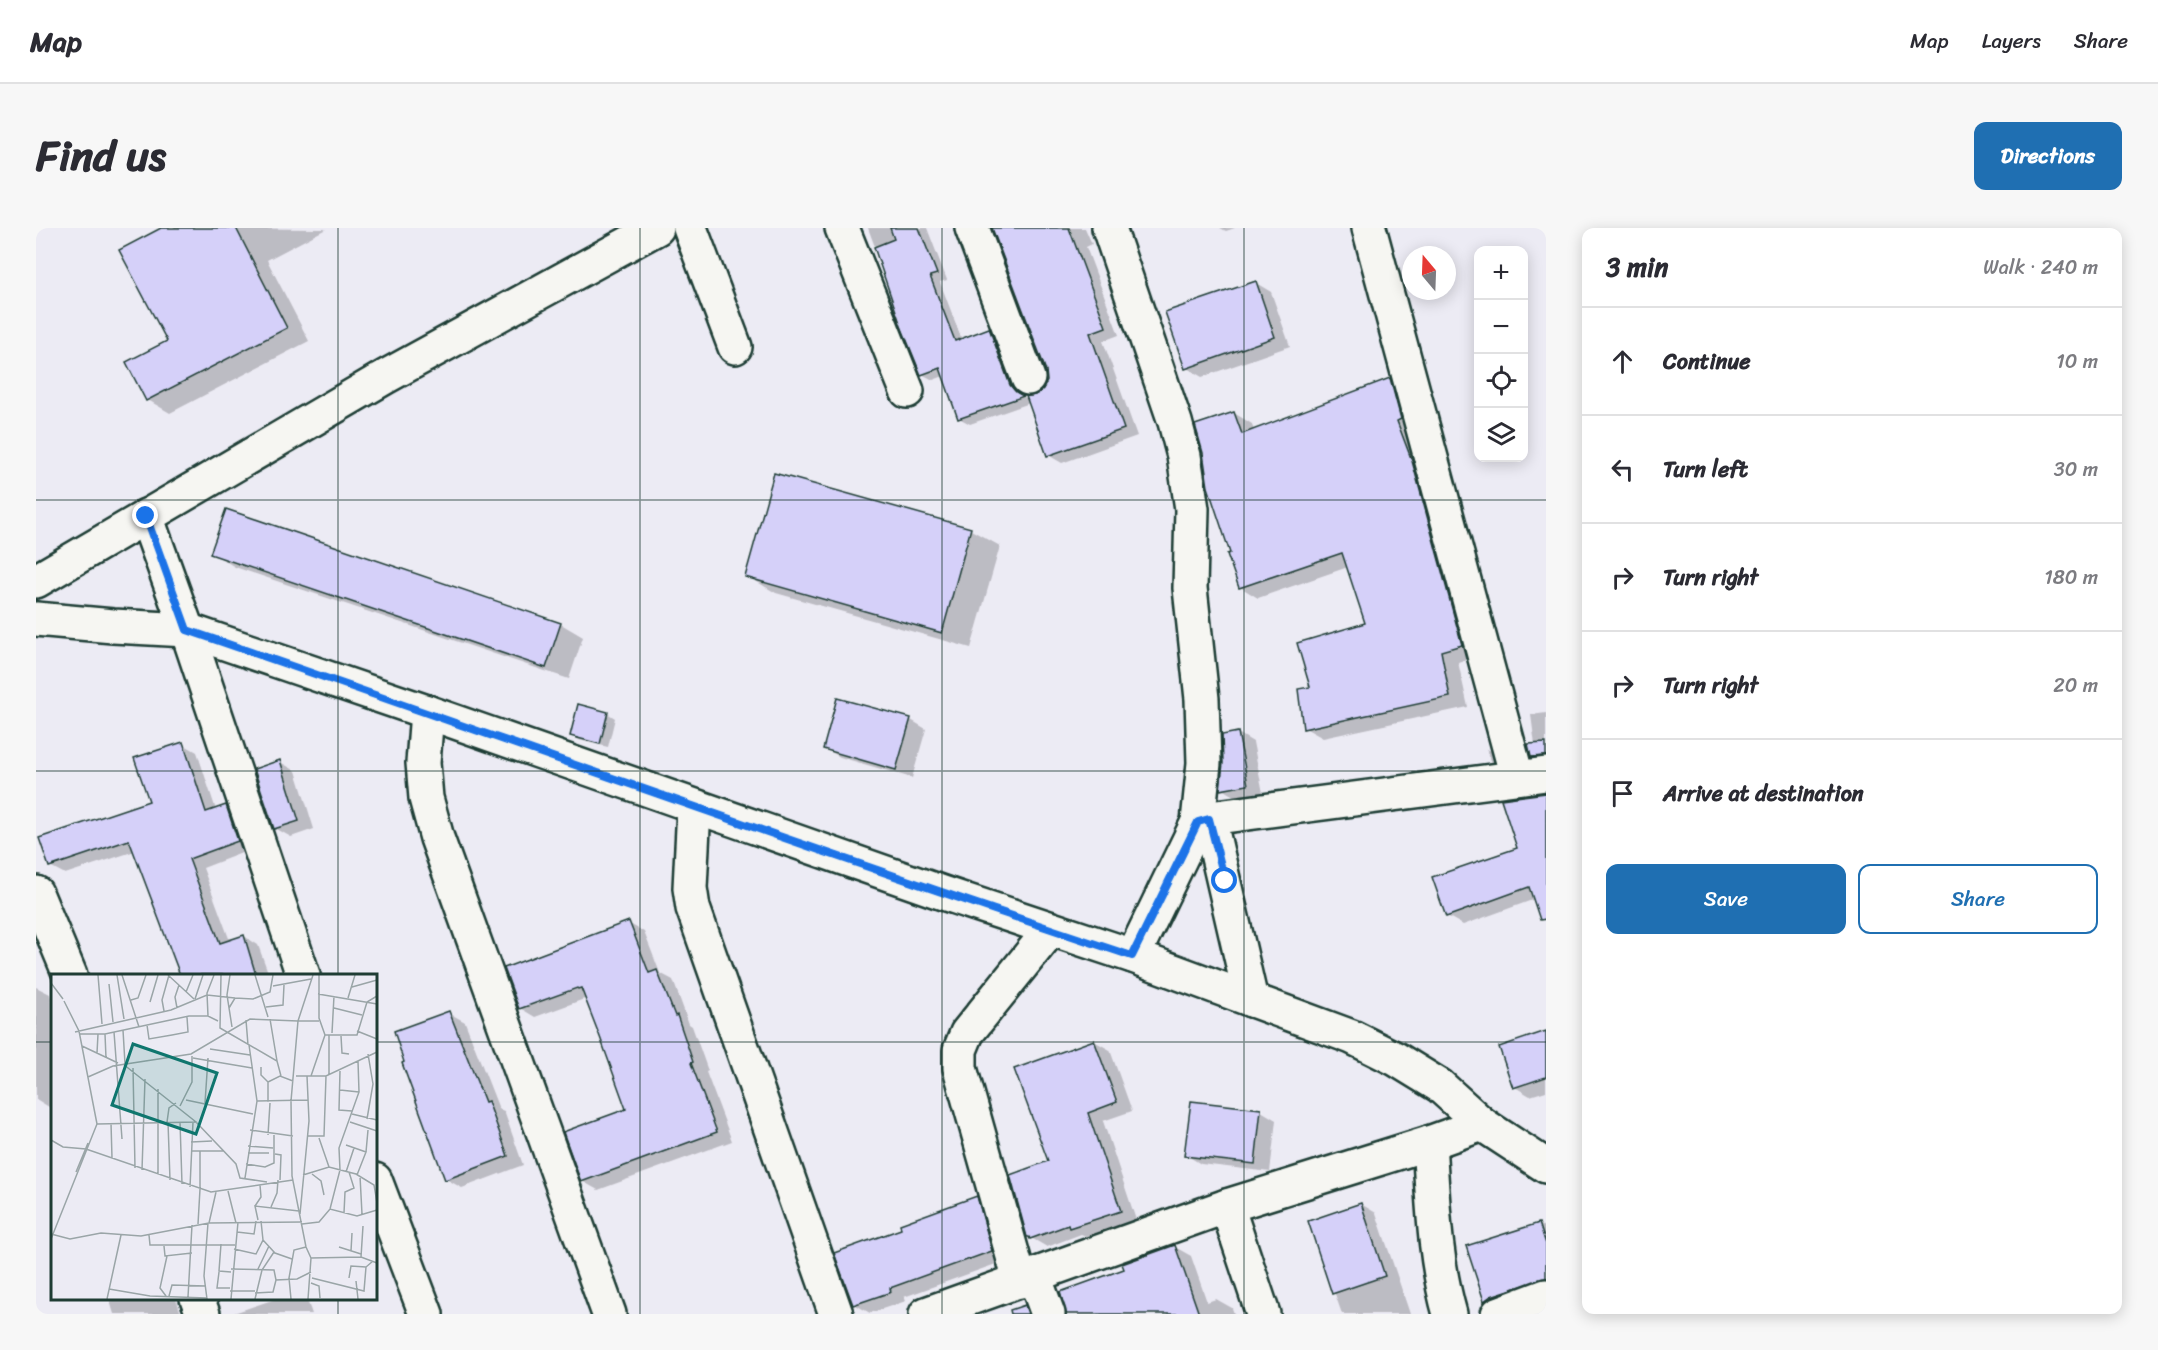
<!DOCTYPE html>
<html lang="en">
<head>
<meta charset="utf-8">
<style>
	body { margin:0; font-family:Sriracha,sans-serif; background:#f7f7f7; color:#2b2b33 }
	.controls { position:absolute; right:18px; top:18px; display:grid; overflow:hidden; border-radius:12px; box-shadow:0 3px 15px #0003 }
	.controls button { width:54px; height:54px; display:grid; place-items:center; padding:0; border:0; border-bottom:2px solid #e1e1e2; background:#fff; color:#2b2b33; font:30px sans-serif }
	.compass { position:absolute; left:1366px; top:18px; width:54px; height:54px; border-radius:50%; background:#fff; box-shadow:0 3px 15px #0003; rotate:341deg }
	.stop { position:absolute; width:18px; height:18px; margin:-14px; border:4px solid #1a73e8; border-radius:50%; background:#fff }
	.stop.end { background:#1a73e8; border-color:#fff; box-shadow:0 2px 6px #0008 }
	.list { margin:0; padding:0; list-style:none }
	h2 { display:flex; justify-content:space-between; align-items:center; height:78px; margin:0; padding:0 24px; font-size:26px }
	h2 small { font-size:20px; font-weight:400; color:#7c7c81 }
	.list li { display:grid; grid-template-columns:39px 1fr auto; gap:18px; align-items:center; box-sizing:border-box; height:108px; padding:0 24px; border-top:2px solid #e1e1e2 }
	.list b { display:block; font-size:22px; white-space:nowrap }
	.list em { font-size:20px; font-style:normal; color:#7c7c81 }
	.actions { display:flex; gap:12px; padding:18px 24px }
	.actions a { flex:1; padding:14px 0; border:2px solid #1f6fb2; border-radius:12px; text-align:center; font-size:21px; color:#1f6fb2 }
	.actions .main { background:#1f6fb2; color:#fff }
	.icon { flex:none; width:33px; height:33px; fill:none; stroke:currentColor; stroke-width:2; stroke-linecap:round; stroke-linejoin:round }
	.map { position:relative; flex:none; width:1510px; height:1086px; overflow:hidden; border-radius:12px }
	header { display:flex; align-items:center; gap:36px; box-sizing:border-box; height:84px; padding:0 30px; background:#fff; border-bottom:2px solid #e1e1e2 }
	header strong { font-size:28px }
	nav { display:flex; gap:33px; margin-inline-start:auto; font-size:21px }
	.intro { display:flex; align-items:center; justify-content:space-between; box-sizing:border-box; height:144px; padding:0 36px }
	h1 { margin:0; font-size:42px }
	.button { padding:15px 27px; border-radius:12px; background:#1f6fb2; color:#fff; font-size:21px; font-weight:700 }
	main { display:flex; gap:36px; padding:0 36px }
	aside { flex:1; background:#fff; border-radius:12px; box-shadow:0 3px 15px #0003 }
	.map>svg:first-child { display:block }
</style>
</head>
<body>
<header>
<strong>Map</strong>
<nav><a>Map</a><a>Layers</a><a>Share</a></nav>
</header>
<div class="intro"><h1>Find us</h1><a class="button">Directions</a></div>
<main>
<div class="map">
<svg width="1510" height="1086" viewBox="0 0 1510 1086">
	<rect width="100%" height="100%" fill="#ecebf4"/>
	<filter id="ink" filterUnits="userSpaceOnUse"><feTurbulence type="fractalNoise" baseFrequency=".0167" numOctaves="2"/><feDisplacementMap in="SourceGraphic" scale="12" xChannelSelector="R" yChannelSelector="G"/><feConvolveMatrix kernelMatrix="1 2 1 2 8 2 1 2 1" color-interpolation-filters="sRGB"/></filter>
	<g filter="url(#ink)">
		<!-- shadow -->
		<g fill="#0003">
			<polygon points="128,0 290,1 231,32 273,113 134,185 112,172 133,113"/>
			<polygon points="832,0 891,0 911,52 904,54 926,112 953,102 964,108 985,164 989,170 1000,169 1008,162 1012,153 1011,143 958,0 1049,0 1056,16 1050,19 1083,107 1067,113 1101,208 1026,235 1012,227 994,175 934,196 923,190 908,148 897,152 886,146"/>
			<polygon points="1184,0 1199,0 1190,3"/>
			<polygon points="1220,55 1235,64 1254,118 1166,149 1151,140"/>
			<polygon points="1354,152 1372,162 1443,427 1422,434 1432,479 1287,510 1269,500 1276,461 1331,396 1312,339 1222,370 1204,359 1196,326 1198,185 1216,196 1218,203"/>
			<polygon points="739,247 935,302 964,318 935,420 740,365 711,348"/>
			<polygon points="191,283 525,396 547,409 533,451 199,339 176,325"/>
			<polygon points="802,471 875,492 890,501 876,550 804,529 788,520"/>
			<polygon points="571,485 579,490 572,519 543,512 536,507"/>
			<polygon points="1510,485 1510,536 1496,528 1499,517 1495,487"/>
			<polygon points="1202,505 1217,514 1227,565 1201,570 1186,561"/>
			<polygon points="147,516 161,524 180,582 190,579 204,587 216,621 167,640 194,713 208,708 222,717 233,747 146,747 99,623 29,646 14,638 115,574"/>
			<polygon points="1451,521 1469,530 1467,541 1455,533"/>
			<polygon points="244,534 260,543 278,601 255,609 239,600"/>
			<polygon points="1510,566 1510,667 1427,697 1411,688 1483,621 1467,572"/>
			<polygon points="592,695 608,704 624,745 637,752 653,796 656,798 672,843 670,844 696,913 562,962 546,953 592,882 551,770 499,789 484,780"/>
			<polygon points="0,759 14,766 16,773 16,878 13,879 0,871"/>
			<polygon points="413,785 429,794 463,881 468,883 487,937 426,960 410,951 370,835"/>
			<polygon points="1510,804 1510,863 1494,868 1479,859 1465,820"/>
			<polygon points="1058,813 1074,822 1096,883 1067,893 1100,992 1050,1008 1045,1006 1011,1019 992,1008 1014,934"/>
			<polygon points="1156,875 1225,883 1240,892 1234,944 1165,936 1150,927"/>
			<polygon points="940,970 956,979 971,1032 868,1069 870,1073 834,1085 818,1076 867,1002"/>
			<polygon points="1325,976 1340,985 1374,1086 1306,1086 1274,994"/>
			<polygon points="1503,996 1510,1000 1510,1054 1457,1077 1450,1072 1432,1019"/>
			<polygon points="1139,1019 1155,1028 1171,1074 1180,1071 1196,1080 1198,1086 1032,1086 1090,1042"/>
			<polygon points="85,1070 140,1070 145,1086 78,1086 74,1073"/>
			<polygon points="242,1070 263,1070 272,1075 276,1086 195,1086"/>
		</g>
		<!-- building -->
		<g fill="#d5d0f9" stroke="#1f3d34" stroke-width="1.5">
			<polygon points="125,0 200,0 251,100 110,173 90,134 131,113 83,22"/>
			<polygon points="854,0 883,0 901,46 894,48 919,113 953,100 974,157 980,164 988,168 922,191 904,140 885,147 865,98 838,19 858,11"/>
			<polygon points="956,0 1033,0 1070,99 1054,105 1088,201 1011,228 990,168 999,167 1007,161 1011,153 1010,143"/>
			<polygon points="1220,53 1239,109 1149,141 1129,84"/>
			<polygon points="1354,150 1365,191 1361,193 1376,233 1426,417 1405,423 1414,469 1267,501 1262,461 1274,459 1261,415 1329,395 1306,325 1203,360 1191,326 1194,325 1172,259 1167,225 1159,197 1198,184 1206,206"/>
			<polygon points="738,245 935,300 906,405 709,349"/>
			<polygon points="190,281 525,395 510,440 174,326"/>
			<polygon points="801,470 875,490 860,542 787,521"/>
			<polygon points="542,476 572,484 564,516 534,508"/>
			<polygon points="1202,504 1212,557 1184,562 1187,535 1186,507"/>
			<polygon points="147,514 170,584 190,577 202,613 153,631 184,715 208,707 220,747 144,747 93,612 13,639 3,610 113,573 98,530"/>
			<polygon points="1510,515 1510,528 1495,529 1492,516"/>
			<polygon points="244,532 263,593 238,601 218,541"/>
			<polygon points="1510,565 1510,691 1504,692 1493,659 1410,689 1396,649 1481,620 1465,571"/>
			<polygon points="593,693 613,745 621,742 639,788 641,787 657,834 655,835 681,904 545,954 527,904 590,881 564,809 545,760 542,761 541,760 483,781 468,740"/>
			<polygon points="413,783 449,874 452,873 472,928 409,952 366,835 368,834 358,803"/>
			<polygon points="1510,803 1510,849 1477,860 1463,819"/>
			<polygon points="1058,812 1081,874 1052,885 1085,983 1033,1000 1032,997 994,1011 993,1009 991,1009 974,947 1012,933 978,841"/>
			<polygon points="1155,873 1225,881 1219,936 1148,928"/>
			<polygon points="941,968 956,1023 854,1060 855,1064 817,1077 798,1025 865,1001 864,996"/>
			<polygon points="1325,975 1349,1048 1296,1066 1272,993"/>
			<polygon points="1503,995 1510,1016 1510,1050 1455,1068 1448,1073 1430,1018"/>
			<polygon points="1139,1017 1163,1086 1030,1086 1024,1064 1088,1041 1086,1036"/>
			<polygon points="989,1077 992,1086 975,1086 974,1082"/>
		</g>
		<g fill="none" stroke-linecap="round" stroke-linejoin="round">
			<!-- minor casing -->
			<g stroke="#1f3d34" stroke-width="38">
				<g id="minor">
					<polyline points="654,0 699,119"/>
					<polyline points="806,0 871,163"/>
					<polyline points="936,0 992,150"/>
					<polyline points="1073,0 1139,194 1148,228 1156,281 1154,360 1166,471 1168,535 1162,594 1097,728"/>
					<polyline points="1333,0 1481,549"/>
					<polyline points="110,288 151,402 267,747"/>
					<polyline points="0,353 349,149 621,0"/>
					<polyline points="0,391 77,398 151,402 391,484 907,665 1097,728 1316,809 1360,831 1404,858 1446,896 1393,915 1191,978 890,1086"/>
					<polyline points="391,484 387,535 390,570 401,610 573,1086"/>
					<polyline points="658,579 654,660 657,680 800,1086"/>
					<polyline points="1173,590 1215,772"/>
					<polyline points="1162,594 1173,590 1510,546"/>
					<polyline points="0,665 34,747"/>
					<polyline points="1446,896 1510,938"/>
					<path d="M 1393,915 C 1397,973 1398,1030 1414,1086"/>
					<polyline points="339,952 390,1086"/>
					<polyline points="1191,978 1227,1086"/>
					<polyline points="998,1048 1012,1086"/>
					<polyline points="984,1053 924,840 924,822 931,805 1015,701"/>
					<polyline points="161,1070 167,1086"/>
					<polyline points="1462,1086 1510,1068"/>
				</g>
			</g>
			<!-- minor -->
			<use href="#minor" stroke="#f6f6f2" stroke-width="33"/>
		</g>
	</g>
	<g fill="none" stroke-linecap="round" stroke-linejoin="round" filter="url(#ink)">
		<!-- route -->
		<path stroke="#1a73e8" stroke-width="8" d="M 110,288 L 151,402 C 467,510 780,624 1096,728 L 1162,594 L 1173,591 L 1189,653"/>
	</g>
	<!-- grid -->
	<path fill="none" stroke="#1f3d34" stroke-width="1.5" stroke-opacity="0.55" d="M 302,0 L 302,747M 604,0 L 604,1086M 906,0 L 906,1086M 1208,0 L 1208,1086M 0,272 L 1510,272M 0,543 L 1510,543M 0,814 L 16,814M 339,814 L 1510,814M 302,1070 L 302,1086"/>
	<!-- overview -->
	<g transform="translate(15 746)">
		<rect width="326" height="326" fill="#ecebf4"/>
		<path fill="none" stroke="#9aa5a7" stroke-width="1.5" d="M 47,1 L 51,50M 66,1 L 73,45M 71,1 L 88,53M 117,1 L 143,25M 170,1 L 169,54 L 226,87 L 230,102M 179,1 L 176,21 L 181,53M 204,1 L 217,43M 262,1 L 247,47 L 240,127 L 241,202 L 255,273 L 260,284 L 310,283 L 326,289M 268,1 L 268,44 L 274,61M 0,9 L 12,25M 58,10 L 62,48M 222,12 L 260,5M 301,13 L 326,6M 135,18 L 142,1M 267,20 L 326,30M 297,24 L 304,1M 144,25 L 152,1M 80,26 L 87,24 L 95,1M 99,28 L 107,1M 215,33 L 232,31 L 233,11M 126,34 L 124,23 L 128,11M 178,34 L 184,24 L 202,25 L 219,18 L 222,1M 283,34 L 311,41M 113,37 L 111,26 L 118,1M 157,42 L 156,19 L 163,1M 219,45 L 226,87M 195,46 L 197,71M 247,47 L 268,47M 96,51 L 98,65 L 121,61 L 137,58 L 136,43M 72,56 L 74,90M 306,57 L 326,65M 24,58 L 120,36 L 156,21 L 184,24M 63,58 L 71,165M 281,59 L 283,22M 29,60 L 54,60 L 138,42 L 157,42 L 167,47M 54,60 L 55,84M 290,62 L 291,79 L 298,80M 31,72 L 67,89M 159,75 L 199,81M 46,79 L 47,60M 142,84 L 201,94M 210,93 L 210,101 L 217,108 L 217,128M 82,94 L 84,194M 289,97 L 288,136 L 301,137M 278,100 L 278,61M 245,102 L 275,102 L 326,78M 260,102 L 274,61 L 306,61 L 316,28 L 326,22M 37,103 L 62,92 L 140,80 L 199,45 L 247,47M 217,108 L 229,102 L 242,107M 289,116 L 308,118M 135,126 L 202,140M 206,127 L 257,126M 154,129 L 157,84M 129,132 L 141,108 L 141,82M 301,140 L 326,146M 316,145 L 322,110 L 317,80M 116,148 L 118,134 L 125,129M 117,148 L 119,206M 129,148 L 131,210M 145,148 L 185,190 L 189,204 L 216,208M 299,148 L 326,157M 60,149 L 61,184M 46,150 L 145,148 L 72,90M 199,156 L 242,162M 217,161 L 219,129M 256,162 L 273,162 L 275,102M 268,164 L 278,193M 0,166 L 12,173 L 35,175 L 160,218 L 242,206M 140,168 L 161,167M 295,171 L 315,178 L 306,201M 197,172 L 222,174M 140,177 L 172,177M 315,178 L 317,156M 197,179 L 218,179M 224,180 L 230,181 L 229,206M 195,190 L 214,193 L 223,189 L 223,161M 91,196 L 94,105M 25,198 L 37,169M 295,198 L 303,174M 261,200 L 270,207 L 273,221M 107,201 L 107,115M 252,201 L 278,193 L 305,200 L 323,211 L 326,229M 309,202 L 311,240M 194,204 L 206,127 L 198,71M 139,213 L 142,148M 149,215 L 149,177M 177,217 L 185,249M 165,218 L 158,249 L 251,248M 204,232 L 210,223 L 209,211M 220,233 L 226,219 L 227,206M 279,235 L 289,196 L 288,174 L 308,118 L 307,87M 293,239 L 294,218 L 303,214 L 298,198M 249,240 L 258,147 L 256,102M 207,246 L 204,232 L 248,237M 147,250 L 149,215M 251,250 L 268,248 L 279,235 L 306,242 L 326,236M 186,258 L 203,260 L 205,247M 0,260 L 19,265 L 50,259 L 90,262 L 158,249M 98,261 L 99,271 L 184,271M 0,265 L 46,150 L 28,57 L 13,27M 212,266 L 224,279 L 241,285M 170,270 L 168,297 L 180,298M 113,272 L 114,282 L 141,279M 288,273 L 310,280M 183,275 L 205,280 L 212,266 L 210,247M 300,277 L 301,259M 310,283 L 312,252M 180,295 L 223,296 L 225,306M 207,295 L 218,272M 168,298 L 166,314 L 179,314M 261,304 L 313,317 L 315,293 L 322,287M 298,304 L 300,292 L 315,293M 305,307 L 307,325M 260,309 L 268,312 L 269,324M 58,315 L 99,322 L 156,324M 179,317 L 204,317M 204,319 L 222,318 L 225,306 L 246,305 L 260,298M 115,322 L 109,314 L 116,282M 118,322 L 121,311 L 155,312M 137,323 L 141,251M 56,325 L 70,261M 156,325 L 153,302 L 157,249M 180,325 L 187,248M 204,325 L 211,296 L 223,278M 240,325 L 238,304 L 243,276 L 255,273M 257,325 L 260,284"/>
		<path fill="#0f766e" fill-opacity="0.15" stroke="#0f766e" stroke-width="3" d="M 82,70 L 166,99 L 145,160 L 61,131 Z"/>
		<rect width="326" height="326" fill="none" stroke="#1f3d34" stroke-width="3"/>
	</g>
</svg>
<div class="controls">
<button>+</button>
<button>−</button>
<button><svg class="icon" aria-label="locate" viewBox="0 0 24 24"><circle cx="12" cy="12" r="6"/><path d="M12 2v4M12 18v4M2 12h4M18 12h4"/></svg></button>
<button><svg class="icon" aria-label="layers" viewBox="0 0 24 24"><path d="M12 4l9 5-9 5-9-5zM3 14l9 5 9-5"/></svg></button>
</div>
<svg class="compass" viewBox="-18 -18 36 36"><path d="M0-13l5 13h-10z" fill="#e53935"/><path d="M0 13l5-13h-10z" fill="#7c7c81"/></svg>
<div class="stop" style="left:1189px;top:653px"></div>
<div class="stop end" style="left:110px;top:288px"></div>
</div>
<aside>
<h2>3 min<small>Walk · 240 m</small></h2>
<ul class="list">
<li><svg class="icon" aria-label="ahead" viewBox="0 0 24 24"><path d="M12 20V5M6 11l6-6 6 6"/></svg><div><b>Continue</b></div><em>10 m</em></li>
<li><svg class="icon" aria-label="left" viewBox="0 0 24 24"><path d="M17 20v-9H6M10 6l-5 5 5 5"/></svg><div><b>Turn left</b></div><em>30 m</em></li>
<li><svg class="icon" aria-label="right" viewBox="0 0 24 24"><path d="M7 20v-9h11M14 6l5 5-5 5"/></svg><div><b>Turn right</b></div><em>180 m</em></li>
<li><svg class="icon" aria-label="right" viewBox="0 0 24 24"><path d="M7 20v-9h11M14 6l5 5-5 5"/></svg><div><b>Turn right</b></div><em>20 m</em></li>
<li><svg class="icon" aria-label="arrive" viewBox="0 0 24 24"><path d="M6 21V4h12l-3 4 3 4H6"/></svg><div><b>Arrive at destination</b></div></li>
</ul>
<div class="actions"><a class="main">Save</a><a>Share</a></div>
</aside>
</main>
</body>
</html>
